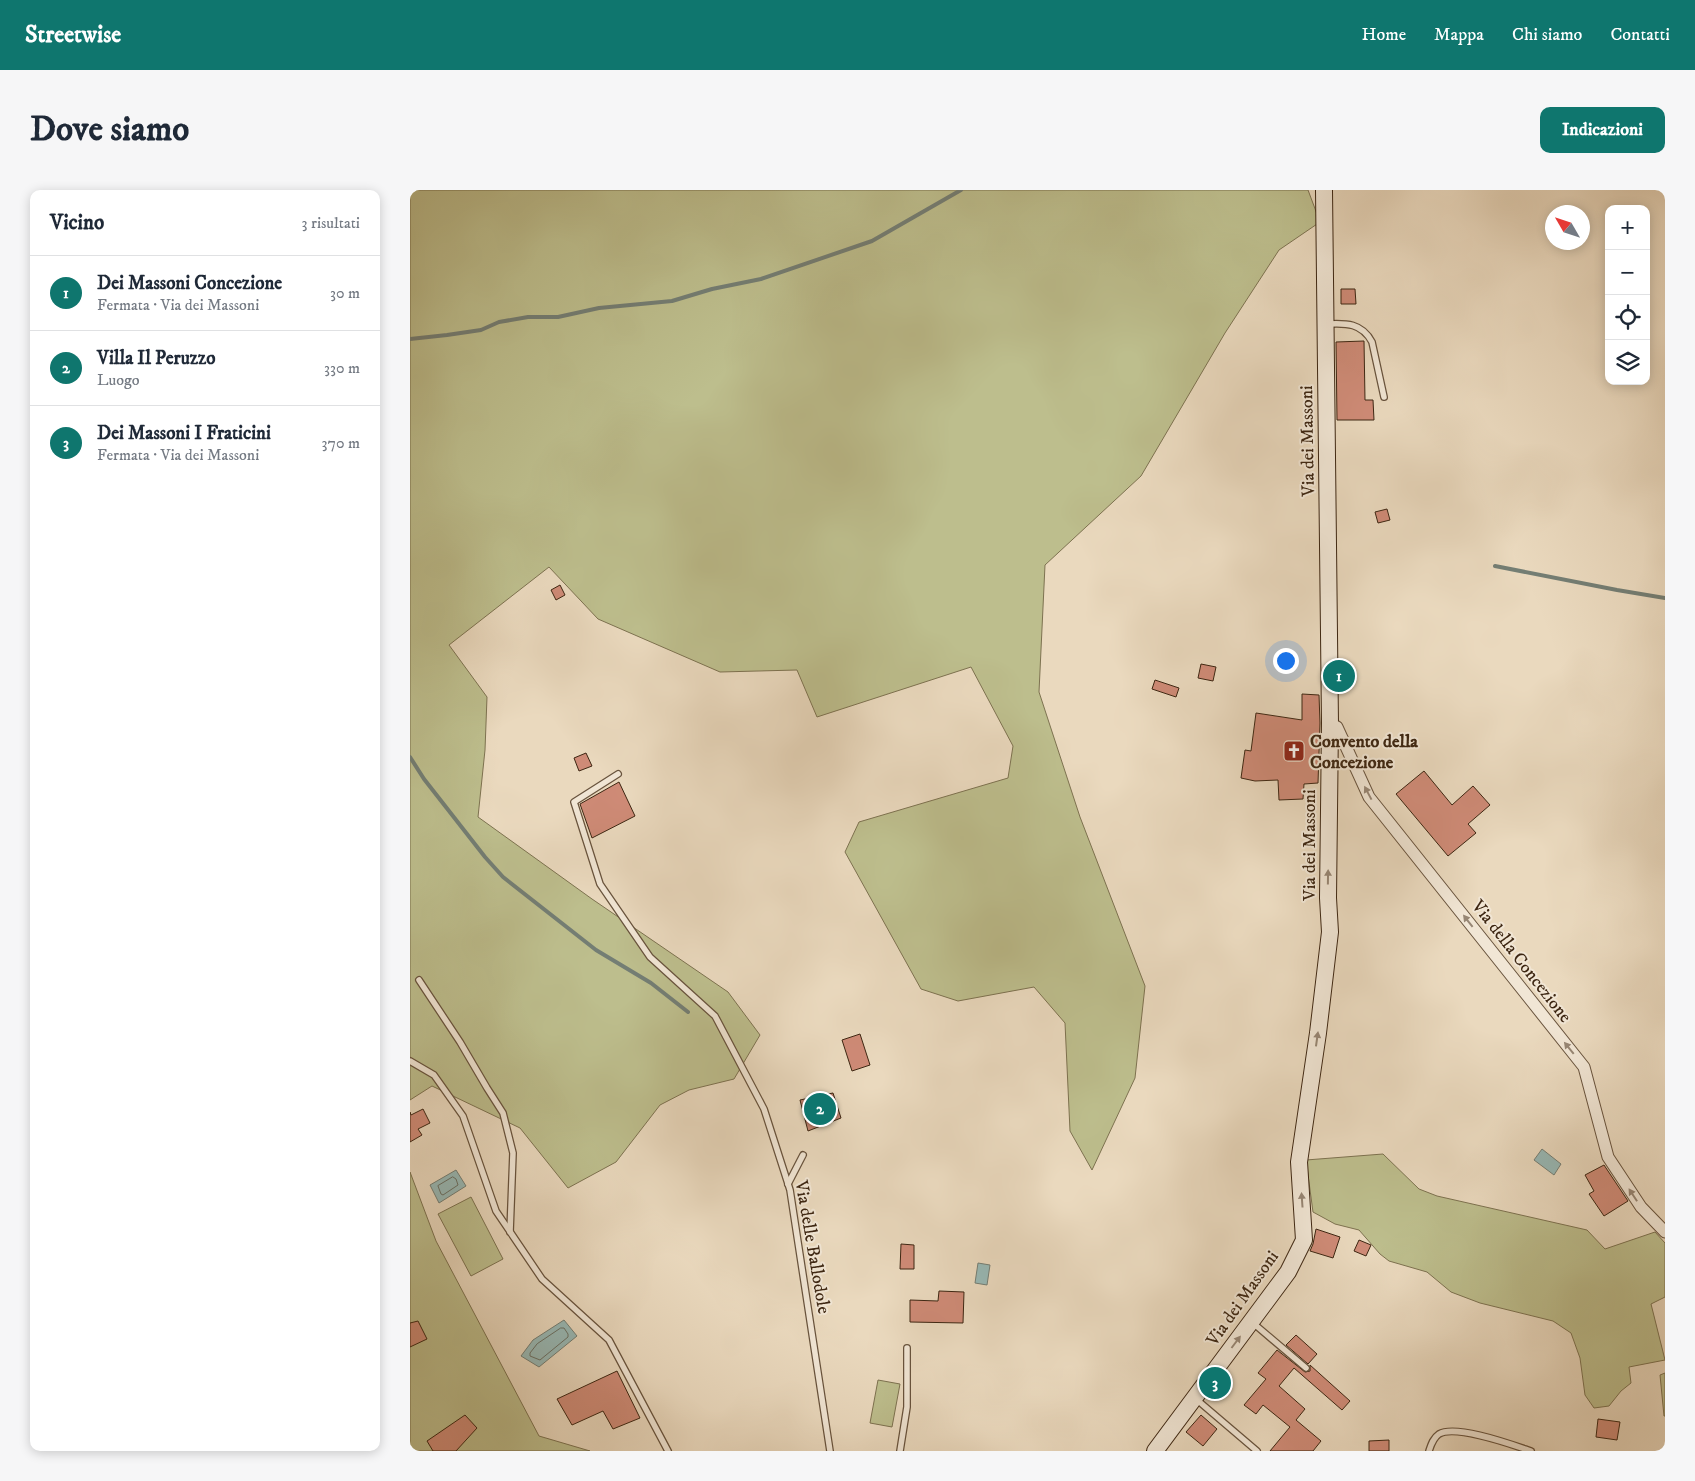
<!DOCTYPE html>
<html lang="it">
<head>
<meta charset="utf-8">
<style>
	body { margin:0; font-family:"IM FELL DW Pica",serif; background:#f6f6f7; color:#1f2937 }
	.controls { position:absolute; right:15px; top:15px; display:grid; overflow:hidden; border-radius:10px; box-shadow:0 2px 12px #0003 }
	.controls button { width:45px; height:45px; display:grid; place-items:center; padding:0; border:0; border-bottom:1px solid #e0e1e3; background:#fff; color:#1f2937; font:25px sans-serif }
	.compass { position:absolute; left:1135px; top:15px; width:45px; height:45px; border-radius:50%; background:#fff; box-shadow:0 2px 12px #0003; rotate:309deg }
	.you { position:absolute; left:875px; top:470px; width:18px; height:18px; margin:-12px; border:4px solid #fff; border-radius:50%; background:#1a73e8; box-shadow:0 0 0 8px #1a73e833 }
	.badge { display:grid; place-items:center; width:32px; height:32px; border-radius:50%; background:#0f766e; color:#fff; font-size:16px; font-weight:700 }
	.pin { position:absolute; translate:-50% -50%; border:2px solid #fff; box-shadow:0 1px 5px #0006 }
	.list { margin:0; padding:0; list-style:none }
	h2 { display:flex; justify-content:space-between; align-items:center; height:65px; margin:0; padding:0 20px; font-size:21px }
	h2 small { font-size:16px; font-weight:400; color:#747a83 }
	.list li { display:grid; grid-template-columns:32px 1fr auto; gap:15px; align-items:center; box-sizing:border-box; height:75px; padding:0 20px; border-top:1px solid #e0e1e3 }
	.list b { display:block; font-size:19px; white-space:nowrap }
	.list p { margin:0; font-size:16px; white-space:nowrap; color:#747a83 }
	.list em { font-size:16px; font-style:normal; color:#747a83 }
	.icon { flex:none; width:28px; height:28px; fill:none; stroke:currentColor; stroke-width:2; stroke-linecap:round; stroke-linejoin:round }
	.map { position:relative; flex:none; width:1255px; height:1261px; overflow:hidden; border-radius:10px }
	header { display:flex; align-items:center; gap:30px; box-sizing:border-box; height:70px; padding:0 25px; background:#0f766e; color:#fff }
	header strong { font-size:24px }
	nav { display:flex; gap:28px; margin-inline-start:auto; font-size:18px }
	.intro { display:flex; align-items:center; justify-content:space-between; box-sizing:border-box; height:120px; padding:0 30px }
	h1 { margin:0; font-size:35px }
	.button { padding:12px 22px; border-radius:10px; background:#0f766e; color:#fff; font-size:18px; font-weight:700 }
	main { display:flex; gap:30px; padding:0 30px }
	aside { flex:1; background:#fff; border-radius:10px; box-shadow:0 2px 12px #0003 }
	.map>svg:first-child { display:block }
</style>
</head>
<body>
<header>
<strong>Streetwise</strong>
<nav><a>Home</a><a>Mappa</a><a>Chi siamo</a><a>Contatti</a></nav>
</header>
<div class="intro"><h1>Dove siamo</h1><a class="button">Indicazioni</a></div>
<main>
<aside>
<h2>Vicino<small>3 risultati</small></h2>
<ul class="list">
<li><span class="badge">1</span><div><b>Dei Massoni Concezione</b><p>Fermata · Via dei Massoni</p></div><em>30 m</em></li>
<li><span class="badge">2</span><div><b>Villa Il Peruzzo</b><p>Luogo</p></div><em>330 m</em></li>
<li><span class="badge">3</span><div><b>Dei Massoni I Fraticini</b><p>Fermata · Via dei Massoni</p></div><em>370 m</em></li>
</ul>
</aside>
<div class="map">
<svg width="1255" height="1261" viewBox="0 0 1255 1261">
	<rect width="100%" height="100%" fill="#ead9be"/>
	<filter id="stains"><feTurbulence type="fractalNoise" baseFrequency=".004" numOctaves="4"/><feColorMatrix values="0 0 0 0 .2 0 0 0 0 .09 0 0 0 0 .02 0 0 0 .5 -.17"/></filter>
	<radialGradient id="worn" r=".72"><stop offset=".6" stop-color="#630" stop-opacity="0"/><stop offset="1" stop-color="#630" stop-opacity=".3"/></radialGradient>
	<!-- green -->
	<g fill="#bdbe8d" stroke="#7d7250">
		<polygon points="0,0 898,0 910,32 869,60 815,143 731,286 635,375 629,502 670,627 735,796 725,888 682,980 660,941 655,833 624,797 548,811 511,799 435,662 449,632 598,588 603,556 561,477 407,527 387,480 310,482 188,429 139,377 39,455 77,507 75,560 68,627 182,709 318,802 350,845 324,889 279,900 250,915 206,972 158,998 110,938 22,896 0,910"/>
		<polygon points="973,964 1009,999 1027,1006 1177,1040 1195,1059 1245,1042 1255,1053 1255,1107 1241,1114 1255,1170 1219,1177 1221,1193 1211,1201 1199,1216 1184,1218 1175,1205 1170,1168 1161,1143 1143,1131 1070,1113 1041,1102 1017,1082 979,1071 970,1064 949,1040 925,1034 903,1022 896,970"/>
		<polygon points="0,982 26,1051 129,1246 180,1261 0,1261"/>
		<polygon points="61,1007 93,1069 61,1086 28,1024"/>
		<polygon points="1255,1183 1255,1226 1254,1226 1250,1185"/>
		<polygon points="468,1190 490,1194 482,1237 460,1233"/>
	</g>
	<!-- water -->
	<g fill="#98b9b6" stroke="#747e74">
		<polygon points="1132,959 1151,974 1144,985 1124,970"/>
		<polygon points="46,980 56,996 29,1013 20,995"/>
		<polygon points="568,1073 580,1075 577,1095 565,1093"/>
		<polygon points="154,1130 167,1146 129,1177 111,1166 123,1150"/>
	</g>
	<g fill="none" stroke-linecap="round" stroke-linejoin="round">
		<!-- shore -->
		<g stroke="#6a7064" stroke-width="1">
			<polygon points="43,987 46,989 48,995 33,1005 31,1004 28,996"/>
			<polygon points="151,1138 154,1138 158,1144 158,1147 130,1170 120,1166 120,1163 127,1154"/>
		</g>
		<!-- stream -->
		<g stroke="#747e74" stroke-width="4">
			<polyline points="0,149 37,145 71,140 89,132 118,127 148,127 189,118 262,111 302,99 351,89 462,51 551,0"/>
			<polyline points="1085,376 1207,400 1255,408"/>
			<polyline points="0,567 14,589 75,667 93,687 186,760 241,793 278,822"/>
		</g>
	</g>
	<!-- building -->
	<g fill="#cf8b77" stroke="#3d2612">
		<polygon points="931,99 945,99 946,114 931,114"/>
		<polygon points="954,151 955,210 963,210 964,230 927,230 926,152"/>
		<polygon points="977,319 980,330 968,333 965,322"/>
		<polygon points="150,395 155,405 146,410 141,400"/>
		<polygon points="791,474 806,477 803,491 788,488"/>
		<polygon points="745,490 769,498 766,507 742,499"/>
		<polygon points="892,504 909,505 910,533 908,593 894,594 893,609 869,610 868,590 845,591 831,588 835,560 841,561 846,523 892,530"/>
		<polygon points="176,563 182,576 169,581 164,568"/>
		<polygon points="1014,581 1042,615 1063,596 1080,615 1058,634 1066,643 1038,666 986,604"/>
		<polygon points="209,592 225,626 182,648 170,614"/>
		<polygon points="450,844 460,875 442,881 432,850"/>
		<polygon points="423,903 431,928 398,941 390,910"/>
		<polygon points="13,919 20,933 8,939 12,945 0,952 0,922 1,925"/>
		<polygon points="1194,975 1218,1011 1194,1026 1179,1004 1184,1001 1175,985"/>
		<polygon points="906,1039 930,1047 923,1068 900,1061 903,1054"/>
		<polygon points="949,1050 961,1055 956,1066 944,1061"/>
		<polygon points="491,1054 504,1055 504,1079 490,1079"/>
		<polygon points="529,1101 554,1102 553,1133 500,1132 500,1110 528,1111"/>
		<polygon points="8,1131 17,1149 0,1157 0,1133"/>
		<polygon points="886,1145 907,1164 898,1174 876,1155"/>
		<polygon points="867,1160 895,1182 900,1181 900,1175 940,1211 932,1220 884,1178 869,1196 895,1219 886,1230 911,1251 903,1261 860,1261 880,1237 853,1215 846,1224 834,1215 856,1189 848,1183"/>
		<polygon points="207,1181 230,1228 203,1239 193,1221 162,1235 147,1209"/>
		<polygon points="55,1225 67,1238 46,1261 23,1261 17,1251"/>
		<polygon points="791,1225 807,1239 793,1256 776,1242"/>
		<polygon points="1188,1229 1210,1232 1207,1250 1186,1247"/>
		<polygon points="979,1250 979,1261 959,1261 959,1251"/>
	</g>
	<g fill="none" stroke-linecap="round" stroke-linejoin="round">
		<!-- lane casing -->
		<g stroke="#68533d" stroke-width="8">
			<g id="lane">
				<path d="M 918,134 C 936,133 952,133 962,152 L 974,207"/>
				<polyline points="208,584 164,612 190,694 240,767 305,826 354,919 380,1000 420,1261"/>
				<polyline points="9,790 50,852 77,898 93,923 103,963 100,1042"/>
				<polyline points="0,871 24,885 53,926 86,1021 132,1089 199,1150 258,1261"/>
				<polyline points="378,994 393,965"/>
				<polyline points="843,1133 896,1178"/>
				<polyline points="786,1209 847,1261"/>
				<polyline points="490,1261 497,1217 497,1158"/>
				<path d="M 1019,1261 C 1021,1255 1023,1248 1029,1244 C 1046,1234 1103,1255 1121,1261"/>
			</g>
		</g>
		<!-- street casing -->
		<g stroke="#68533d" stroke-width="13">
			<polyline id="street" points="920,533 927,537 959,607 1174,877 1198,967 1231,1017 1255,1042"/>
		</g>
		<!-- secondary casing -->
		<g stroke="#3d2612" stroke-width="18">
			<polyline id="secondary" points="745,1261 878,1082 894,1050 889,972 908,843 920,742 918,708 920,533 914,0"/>
		</g>
		<!-- lane -->
		<use href="#lane" stroke="#f1e6d5" stroke-width="5.5"/>
		<!-- street -->
		<use href="#street" stroke="#f1e6d5" stroke-width="11"/>
		<!-- secondary -->
		<use href="#secondary" stroke="#f1e6d5" stroke-width="16"/>
	</g>
	<!-- one-way arrows -->
	<defs><path id="oneway-solid" d="M-6-.8H1V-3.2L6.5 0L1 3.2V.8H-6Z" transform="scale(1.25)"/></defs>
	<g fill="#978674">
		<use href="#oneway-solid" transform="translate(958 603) rotate(-118)"/>
		<use href="#oneway-solid" transform="translate(918 687) rotate(-89)"/>
		<use href="#oneway-solid" transform="translate(1058 731) rotate(-128)"/>
		<use href="#oneway-solid" transform="translate(907 849) rotate(-82)"/>
		<use href="#oneway-solid" transform="translate(1159 858) rotate(-129)"/>
		<use href="#oneway-solid" transform="translate(1223 1005) rotate(-123)"/>
		<use href="#oneway-solid" transform="translate(892 1010) rotate(-94)"/>
		<use href="#oneway-solid" transform="translate(826 1152) rotate(-53)"/>
	</g>
	<!-- icons -->
	<defs>
		<g id="church-square" transform="scale(1.125)"><rect x="-9" y="-9" width="18" height="18" rx="4" fill="#8f2418" stroke="#f1e6d5"/><path d="M-1.2-6h2.4v3.5h3.3v2.4h-3.3V6h-2.4V-.1h-3.3v-2.4h3.3Z" fill="#fff"/></g>
	</defs>
	<g fill-rule="evenodd">
		<use href="#church-square" x="884" y="561"/>
	</g>
	<g text-anchor="middle" stroke-width="4" stroke-linejoin="round" paint-order="stroke">
		<!-- street labels -->
		<g font-size="18" fill="#3d2612" stroke="#f1e6d5">
			<text transform="translate(897 251) rotate(-91)" y="6">Via dei Massoni</text>
			<text transform="translate(899 655) rotate(-90)" y="6">Via dei Massoni</text>
			<text transform="translate(1112 771) rotate(52)" y="6">Via della Concezione</text>
			<text transform="translate(403 1057) rotate(80)" y="6">Via delle Ballodole</text>
			<text transform="translate(832 1108) rotate(-55)" y="6">Via dei Massoni</text>
		</g>
		<!-- poi labels -->
		<g font-size="18" font-weight="bold" fill="#3d2612" stroke="#f1e6d5" text-anchor="start">
			<text x="900" y="557">Convento della<tspan x="900" dy="21">Concezione</tspan></text>
		</g>
	</g>
	<rect width="100%" height="100%" filter="url(#stains)"/>
	<rect width="100%" height="100%" fill="url(#worn)"/>
</svg>
<div class="controls">
<button>+</button>
<button>−</button>
<button><svg class="icon" aria-label="locate" viewBox="0 0 24 24"><circle cx="12" cy="12" r="6"/><path d="M12 2v4M12 18v4M2 12h4M18 12h4"/></svg></button>
<button><svg class="icon" aria-label="layers" viewBox="0 0 24 24"><path d="M12 4l9 5-9 5-9-5zM3 14l9 5 9-5"/></svg></button>
</div>
<svg class="compass" viewBox="-18 -18 36 36"><path d="M0-13l5 13h-10z" fill="#e53935"/><path d="M0 13l5-13h-10z" fill="#747a83"/></svg>
<div class="you"></div>
<div class="pin badge" style="left:929px;top:486px">1</div>
<div class="pin badge" style="left:410px;top:919px">2</div>
<div class="pin badge" style="left:805px;top:1193px">3</div>
</div>
</main>
</body>
</html>
